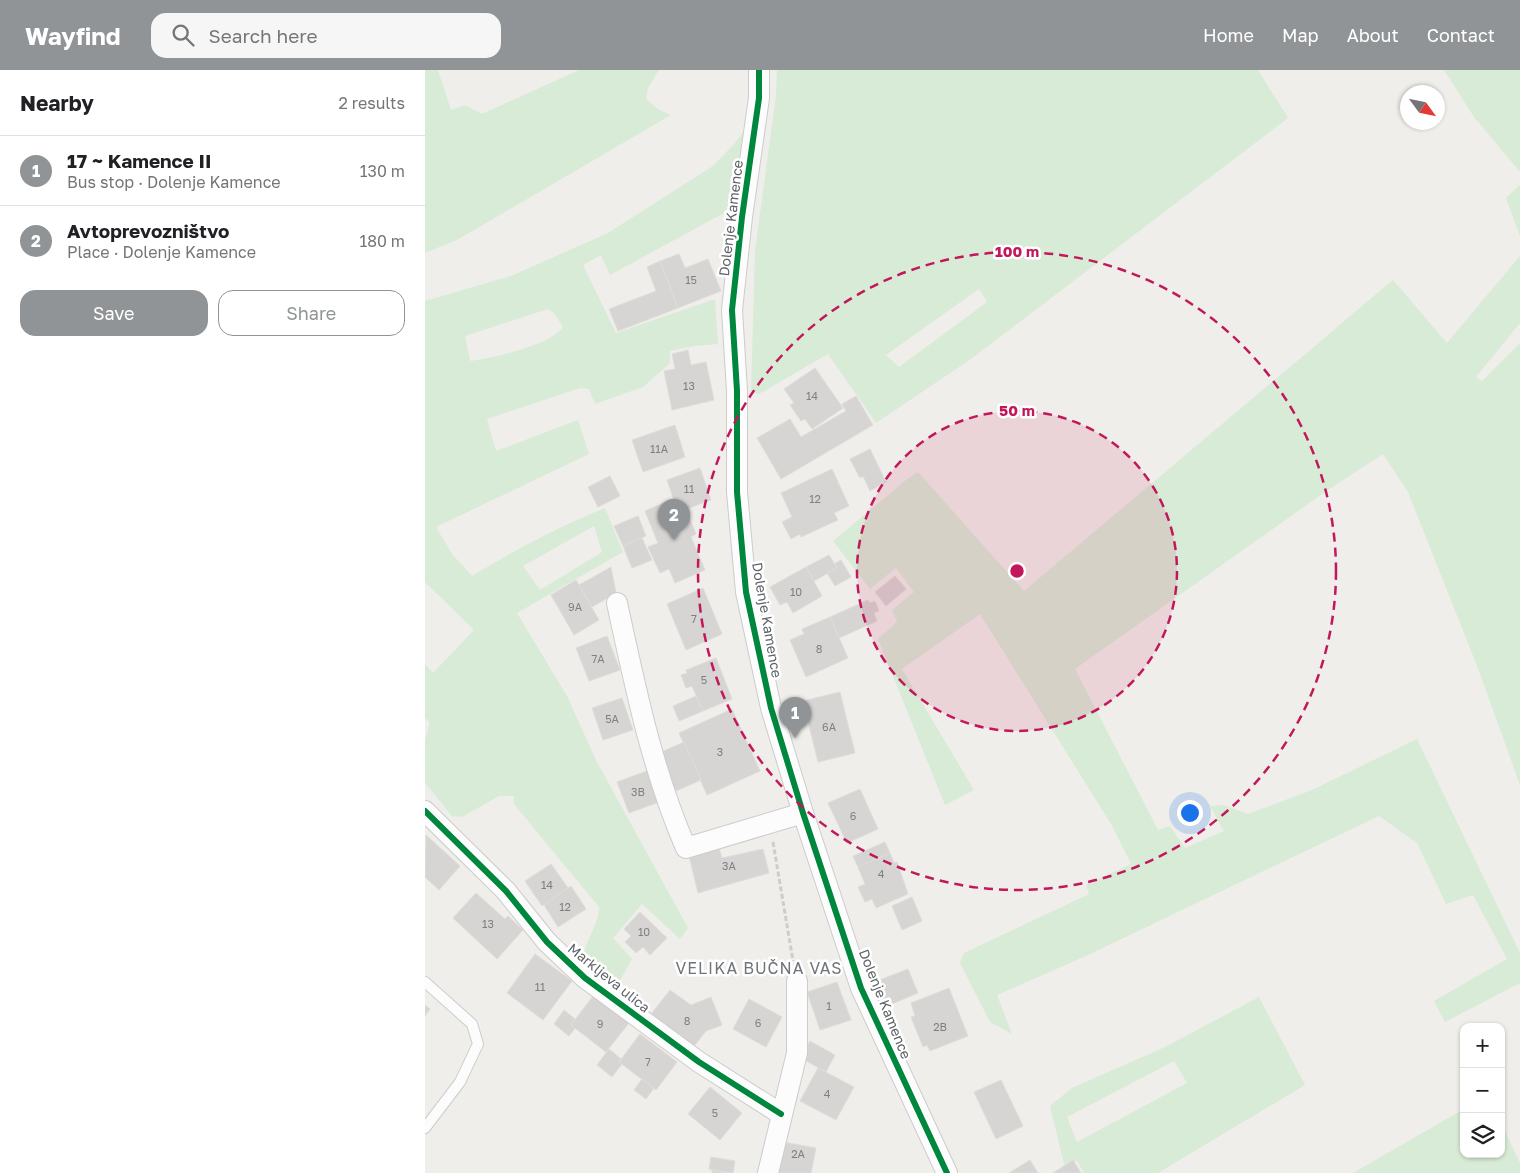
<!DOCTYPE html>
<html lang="en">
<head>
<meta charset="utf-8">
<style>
	body { margin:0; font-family:"Golos Text",sans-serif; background:#f6f6f6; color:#202124 }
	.controls { position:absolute; right:15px; bottom:15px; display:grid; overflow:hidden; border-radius:10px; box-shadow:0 1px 4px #0004 }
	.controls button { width:45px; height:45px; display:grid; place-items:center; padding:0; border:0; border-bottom:1px solid #e0e0e0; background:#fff; color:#202124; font:25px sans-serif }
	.compass { position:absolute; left:975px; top:15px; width:45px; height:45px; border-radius:50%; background:#fff; box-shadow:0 1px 4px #0004; rotate:123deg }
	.you { position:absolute; left:764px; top:742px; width:18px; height:18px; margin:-12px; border:4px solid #fff; border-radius:50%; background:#1a73e8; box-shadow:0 0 0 8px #1a73e833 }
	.badge { display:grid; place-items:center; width:32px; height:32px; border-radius:50%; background:#919496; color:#fff; font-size:16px; font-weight:700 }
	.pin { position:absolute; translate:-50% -41px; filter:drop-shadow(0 1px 2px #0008) }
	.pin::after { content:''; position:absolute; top:26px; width:18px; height:15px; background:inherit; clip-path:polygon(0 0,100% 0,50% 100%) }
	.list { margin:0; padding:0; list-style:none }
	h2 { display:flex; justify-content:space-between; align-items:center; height:65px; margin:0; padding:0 20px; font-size:21px }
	h2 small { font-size:16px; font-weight:400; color:#757577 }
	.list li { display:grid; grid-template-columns:32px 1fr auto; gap:15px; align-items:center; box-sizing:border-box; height:70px; padding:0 20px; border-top:1px solid #e0e0e0 }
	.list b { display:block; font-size:19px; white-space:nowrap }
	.list p { margin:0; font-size:16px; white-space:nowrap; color:#757577 }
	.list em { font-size:16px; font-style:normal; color:#757577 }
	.actions { display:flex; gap:10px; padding:15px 20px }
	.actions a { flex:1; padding:11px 0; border:1px solid #919496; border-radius:15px; text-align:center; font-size:18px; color:#919496 }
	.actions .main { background:#919496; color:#fff }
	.icon { flex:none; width:28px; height:28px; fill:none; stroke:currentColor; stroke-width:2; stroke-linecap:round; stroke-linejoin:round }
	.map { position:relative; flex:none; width:1095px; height:1103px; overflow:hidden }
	header { display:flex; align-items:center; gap:30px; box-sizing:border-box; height:70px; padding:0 25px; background:#919496; color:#fff }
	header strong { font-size:24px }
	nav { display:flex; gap:28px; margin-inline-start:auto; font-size:18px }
	.search { width:350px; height:45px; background:#f6f6f6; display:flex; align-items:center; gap:12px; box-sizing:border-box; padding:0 18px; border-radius:15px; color:#757577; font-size:19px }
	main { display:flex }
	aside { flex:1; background:#fff }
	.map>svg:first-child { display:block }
</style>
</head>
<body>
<header>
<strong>Wayfind</strong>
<div class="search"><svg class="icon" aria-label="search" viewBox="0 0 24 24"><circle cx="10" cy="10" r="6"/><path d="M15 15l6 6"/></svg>Search here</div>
<nav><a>Home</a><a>Map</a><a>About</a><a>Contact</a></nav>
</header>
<main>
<aside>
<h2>Nearby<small>2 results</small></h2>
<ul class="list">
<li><span class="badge">1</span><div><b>17 ~ Kamence II</b><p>Bus stop · Dolenje Kamence</p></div><em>130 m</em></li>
<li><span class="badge">2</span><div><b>Avtoprevozništvo</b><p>Place · Dolenje Kamence</p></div><em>180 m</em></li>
</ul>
<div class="actions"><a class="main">Save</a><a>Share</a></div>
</aside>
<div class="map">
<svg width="1095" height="1103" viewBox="0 0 1095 1103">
	<rect width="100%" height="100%" fill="#efeeea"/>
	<!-- green -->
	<g fill="#d8ebd6" fill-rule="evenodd">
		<polygon points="0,0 13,0 26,40 40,35 57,44 154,0 234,0 223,18 221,29 234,40 246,45 32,170 0,183"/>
		<path d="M 352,0 L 833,0 L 863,48 L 546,289 L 451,353 L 403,284 L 334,324 L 326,322 L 330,181 L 351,25 ZM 554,219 L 562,232 L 474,297 L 461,285 Z"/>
		<polygon points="1019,0 1095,0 1095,102 1049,47"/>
		<path d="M 324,55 L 310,137 L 185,205 L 176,185 L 158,195 L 191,263 L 290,229 L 293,274 L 269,276 L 245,281 L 245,293 L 218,317 L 170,334 L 164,319 L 155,318 L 62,349 L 71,381 L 153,350 L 164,384 L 11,457 L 27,484 L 47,506 C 90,480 133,457 180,438 L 198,482 L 92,543 L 142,626 L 171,690 L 263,858 L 255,869 L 217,834 L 188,868 L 207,889 L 194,912 L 188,917 L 158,895 C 156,875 174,857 174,837 L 89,734 L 89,726 L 74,726 L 37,747 L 27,746 L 0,713 L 0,670 L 5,652 L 0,648 L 0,594 L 8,603 L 49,560 L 0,512 L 0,231 L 86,206 L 183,163 L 288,96 L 309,74 ZM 123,239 L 129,243 L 138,257 C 127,275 67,288 45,291 L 40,266 ZM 169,456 L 177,482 L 115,520 L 98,496 Z"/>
		<polygon points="1095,115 1095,166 1081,128"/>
		<polygon points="1095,186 1095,253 1051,307 1057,311 1095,273 1095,715 1054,601 983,422 958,384 900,422 650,599 733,760 745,756 760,778 799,761 785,736 798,735 823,744 887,720 992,669 1095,883 1095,913 1020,952 1009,931 1082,889 1048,825 1021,834 992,773 954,746 663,885 572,925 587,964 565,952 535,893 539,883 664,824 661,815 706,794 686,754 555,544 477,599 549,720 520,735 453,569 472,552 467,540 489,522 471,498 445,519 408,471 481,410 493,402 599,521 968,210 1022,273"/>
		<path d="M 834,927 L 880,1015 L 733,1103 L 659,1103 L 652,1091 L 639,1094 L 625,1036 L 647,1018 L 740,977 ZM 749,991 L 762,1013 L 652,1072 L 642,1047 Z"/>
		<polygon points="1039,1039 1039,1084 1076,1084 1076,1053 1095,1093 1095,1103 928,1103"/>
	</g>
	<!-- building -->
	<g fill="#d6d5d3" stroke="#deddd9">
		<polygon points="254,184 260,198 283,189 296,221 253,238 235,191"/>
		<polygon points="235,191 253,238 193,261 184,239 231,221 222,197"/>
		<polygon points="263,280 266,295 281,292 289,330 247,340 239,301 250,299 247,284"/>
		<polygon points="390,298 418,338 387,359 380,349 376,351 365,335 369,333 359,319"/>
		<polygon points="431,326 448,355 356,409 332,368 365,349 376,367 421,341 417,334"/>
		<polygon points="250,355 260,387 218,402 207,370"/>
		<polygon points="445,379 461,412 445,421 438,406 435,408 425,389"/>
		<polygon points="275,398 286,430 253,442 242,410"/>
		<polygon points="407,399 424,436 409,443 413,450 376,467 375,464 366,469 357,452 367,447 356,423"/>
		<polygon points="185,406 195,426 173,437 163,417"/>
		<polygon points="248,429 253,442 258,440 260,446 263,445 271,464 266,467 280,500 250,513 244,499 235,503 223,477 233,473 220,441"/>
		<polygon points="213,446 221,466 198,476 189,456"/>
		<polygon points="217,468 227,490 207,498 198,476"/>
		<polygon points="404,485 412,498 389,511 381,497"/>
		<polygon points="416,490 426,507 410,516 402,503 412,498 409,494"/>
		<polygon points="186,497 191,523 167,537 154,515"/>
		<polygon points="381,497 397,526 368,543 362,532 355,535 345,517"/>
		<polygon points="470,506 481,519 461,536 450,522"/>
		<polygon points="151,510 174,550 149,565 126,525"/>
		<polygon points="278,518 297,564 261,580 242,534"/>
		<polygon points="443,530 445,533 450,531 454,541 449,543 452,551 414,568 405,547"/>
		<polygon points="405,547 423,588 381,607 365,570 379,564 377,559"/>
		<polygon points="182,566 195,600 164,611 151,578"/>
		<polygon points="291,588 307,629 278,641 267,616 261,618 256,605 262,603 261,600"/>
		<polygon points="415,622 430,683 393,692 378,631"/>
		<polygon points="271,626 278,641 254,651 248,636"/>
		<polygon points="197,628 208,660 178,670 167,638"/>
		<polygon points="307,639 335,701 282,725 254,663"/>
		<polygon points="259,672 276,710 251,721 234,683"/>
		<polygon points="222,701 234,732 204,743 192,712"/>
		<polygon points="435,719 453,759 422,773 403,733"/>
		<polygon points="1,765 35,796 14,820 0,807"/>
		<polygon points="460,772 465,783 433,797 428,786"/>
		<polygon points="294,778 297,788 338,779 344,803 273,823 264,786"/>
		<polygon points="465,783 469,793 472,792 483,824 451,838 447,829 440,832 433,817 440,814 433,797"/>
		<polygon points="126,794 143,818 117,836 100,811"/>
		<polygon points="146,816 161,839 133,857 119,835"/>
		<polygon points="51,823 80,849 83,846 98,860 72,889 28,848"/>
		<polygon points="487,827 497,851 477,860 467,836"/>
		<polygon points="215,842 242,868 225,885 218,877 211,883 200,872 206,866 199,859"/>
		<polygon points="110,884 147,911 118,950 82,923"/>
		<polygon points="483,899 493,923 462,936 452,911"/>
		<polygon points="412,912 426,950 395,960 382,922"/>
		<polygon points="524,918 543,966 505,981 502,975 498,977 486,947 490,946 486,933"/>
		<polygon points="245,920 266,935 286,927 297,955 281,961 266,980 224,947"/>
		<polygon points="168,926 204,953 181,982 146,955"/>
		<polygon points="324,929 357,947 341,977 308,959"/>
		<polygon points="0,935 5,939 0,946"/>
		<polygon points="139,940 150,949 146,955 150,958 144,966 129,954"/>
		<polygon points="215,964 252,992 231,1020 194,992"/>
		<polygon points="385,971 410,985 401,1002 376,988"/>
		<polygon points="184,979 196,989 194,992 197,994 187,1007 172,995"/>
		<polygon points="393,998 429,1017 411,1050 375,1031"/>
		<polygon points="217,1009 229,1018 221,1029 209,1020"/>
		<polygon points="576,1010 598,1056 571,1069 549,1022"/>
		<polygon points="285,1017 317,1043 295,1070 263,1044"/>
		<polygon points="358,1072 391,1078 386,1103 350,1103"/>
		<polygon points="286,1087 310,1091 308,1103 284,1099"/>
		<polygon points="605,1090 613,1103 584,1103"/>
		<polygon points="648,1090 656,1103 628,1103"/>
		<polygon points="287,1100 307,1103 287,1103"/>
	</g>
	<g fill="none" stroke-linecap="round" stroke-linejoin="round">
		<!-- service casing -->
		<g stroke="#cbcccc" stroke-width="12">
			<polyline id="service" points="0,912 47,954 53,974 35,1012 0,1058"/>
		</g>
		<!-- minor casing -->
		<g stroke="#cbcccc" stroke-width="22">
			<g id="minor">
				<polyline points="334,0 334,28 317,147 307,240 312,321 312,422 321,522 346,638 378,743 436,918 522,1103"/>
				<path d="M 192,533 C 210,616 227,700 261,778 L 378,743"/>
				<polyline points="0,741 81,821 122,872 160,908 274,992 356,1044"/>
				<polyline points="343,1103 372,983 372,911"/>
			</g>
		</g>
		<!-- path -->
		<polyline stroke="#cacfcc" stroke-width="3" stroke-dasharray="5 2.5" stroke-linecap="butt" points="348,772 368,891"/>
		<!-- service -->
		<use href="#service" stroke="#fdfcfc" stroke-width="10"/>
		<!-- minor -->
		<use href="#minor" stroke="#fdfcfc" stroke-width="20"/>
		<!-- cycleway casing -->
		<g stroke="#fff" stroke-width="9">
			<g id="cycleway">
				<polyline points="334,0 334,28 317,147 307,240 312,321 312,422 321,522 346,638 378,743 436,918 522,1103"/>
				<polyline points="0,741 81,821 122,872 160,908 274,992 356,1044"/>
			</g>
		</g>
		<!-- cycleway -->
		<use href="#cycleway" stroke="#00873e" stroke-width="6"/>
	</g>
	<!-- distance rings -->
	<circle cx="592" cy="501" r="160" fill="#c2185b" fill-opacity=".12"/>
	<g fill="none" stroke="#c2185b" stroke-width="2.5" stroke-dasharray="9 6">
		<circle cx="592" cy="501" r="160"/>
		<circle cx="592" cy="501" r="319"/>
	</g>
	<g text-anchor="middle" stroke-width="5" stroke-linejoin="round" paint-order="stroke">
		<!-- number labels -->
		<g font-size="11" fill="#7e8184">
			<text x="266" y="214">15</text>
			<text x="264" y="320">13</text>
			<text x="387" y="330">14</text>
			<text x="234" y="383">11A</text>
			<text x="264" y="423">11</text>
			<text x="390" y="433">12</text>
			<text x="371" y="526">10</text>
			<text x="150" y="541">9A</text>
			<text x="269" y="553">7</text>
			<text x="394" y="583">8</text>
			<text x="173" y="593">7A</text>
			<text x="279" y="614">5</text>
			<text x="187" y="653">5A</text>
			<text x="404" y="661">6A</text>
			<text x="295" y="686">3</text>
			<text x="213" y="726">3B</text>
			<text x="428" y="750">6</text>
			<text x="304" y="800">3A</text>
			<text x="456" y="808">4</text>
			<text x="122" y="819">14</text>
			<text x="140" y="841">12</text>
			<text x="63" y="858">13</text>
			<text x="219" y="866">10</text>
			<text x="115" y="921">11</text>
			<text x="404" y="940">1</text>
			<text x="262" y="955">8</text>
			<text x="333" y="957">6</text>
			<text x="175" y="958">9</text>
			<text x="515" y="961">2B</text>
			<text x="223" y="996">7</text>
			<text x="402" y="1028">4</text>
			<text x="290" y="1047">5</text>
			<text x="373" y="1088">2A</text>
		</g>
		<!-- street labels -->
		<g font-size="14" fill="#5f6368" stroke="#fff">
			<text transform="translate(306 148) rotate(-83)" y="5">Dolenje Kamence</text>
			<text transform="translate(342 550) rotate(80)" y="5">Dolenje Kamence</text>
			<text transform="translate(184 908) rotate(39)" y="5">Markljeva ulica</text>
			<text transform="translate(460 934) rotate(68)" y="5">Dolenje Kamence</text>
		</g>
		<!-- quarter labels -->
		<g font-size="16" letter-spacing="1" fill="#70757a" stroke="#fff">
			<text x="334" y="904">VELIKA BUČNA VAS</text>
		</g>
	</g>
	<circle cx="592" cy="501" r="8" fill="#c2185b" stroke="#fff" stroke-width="2.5"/>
	<g font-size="15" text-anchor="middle" font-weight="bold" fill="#c2185b" stroke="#fff" stroke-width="5" stroke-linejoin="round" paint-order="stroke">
		<text x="592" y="187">100 m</text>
		<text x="592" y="346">50 m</text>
	</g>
</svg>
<div class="controls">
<button>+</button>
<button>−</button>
<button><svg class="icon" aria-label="layers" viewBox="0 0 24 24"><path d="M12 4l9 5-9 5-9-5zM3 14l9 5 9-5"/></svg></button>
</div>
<svg class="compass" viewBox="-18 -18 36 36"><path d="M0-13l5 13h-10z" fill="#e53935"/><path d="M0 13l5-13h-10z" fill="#757577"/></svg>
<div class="you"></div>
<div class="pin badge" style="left:370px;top:668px">1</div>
<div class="pin badge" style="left:249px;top:470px">2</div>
</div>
</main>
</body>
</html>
